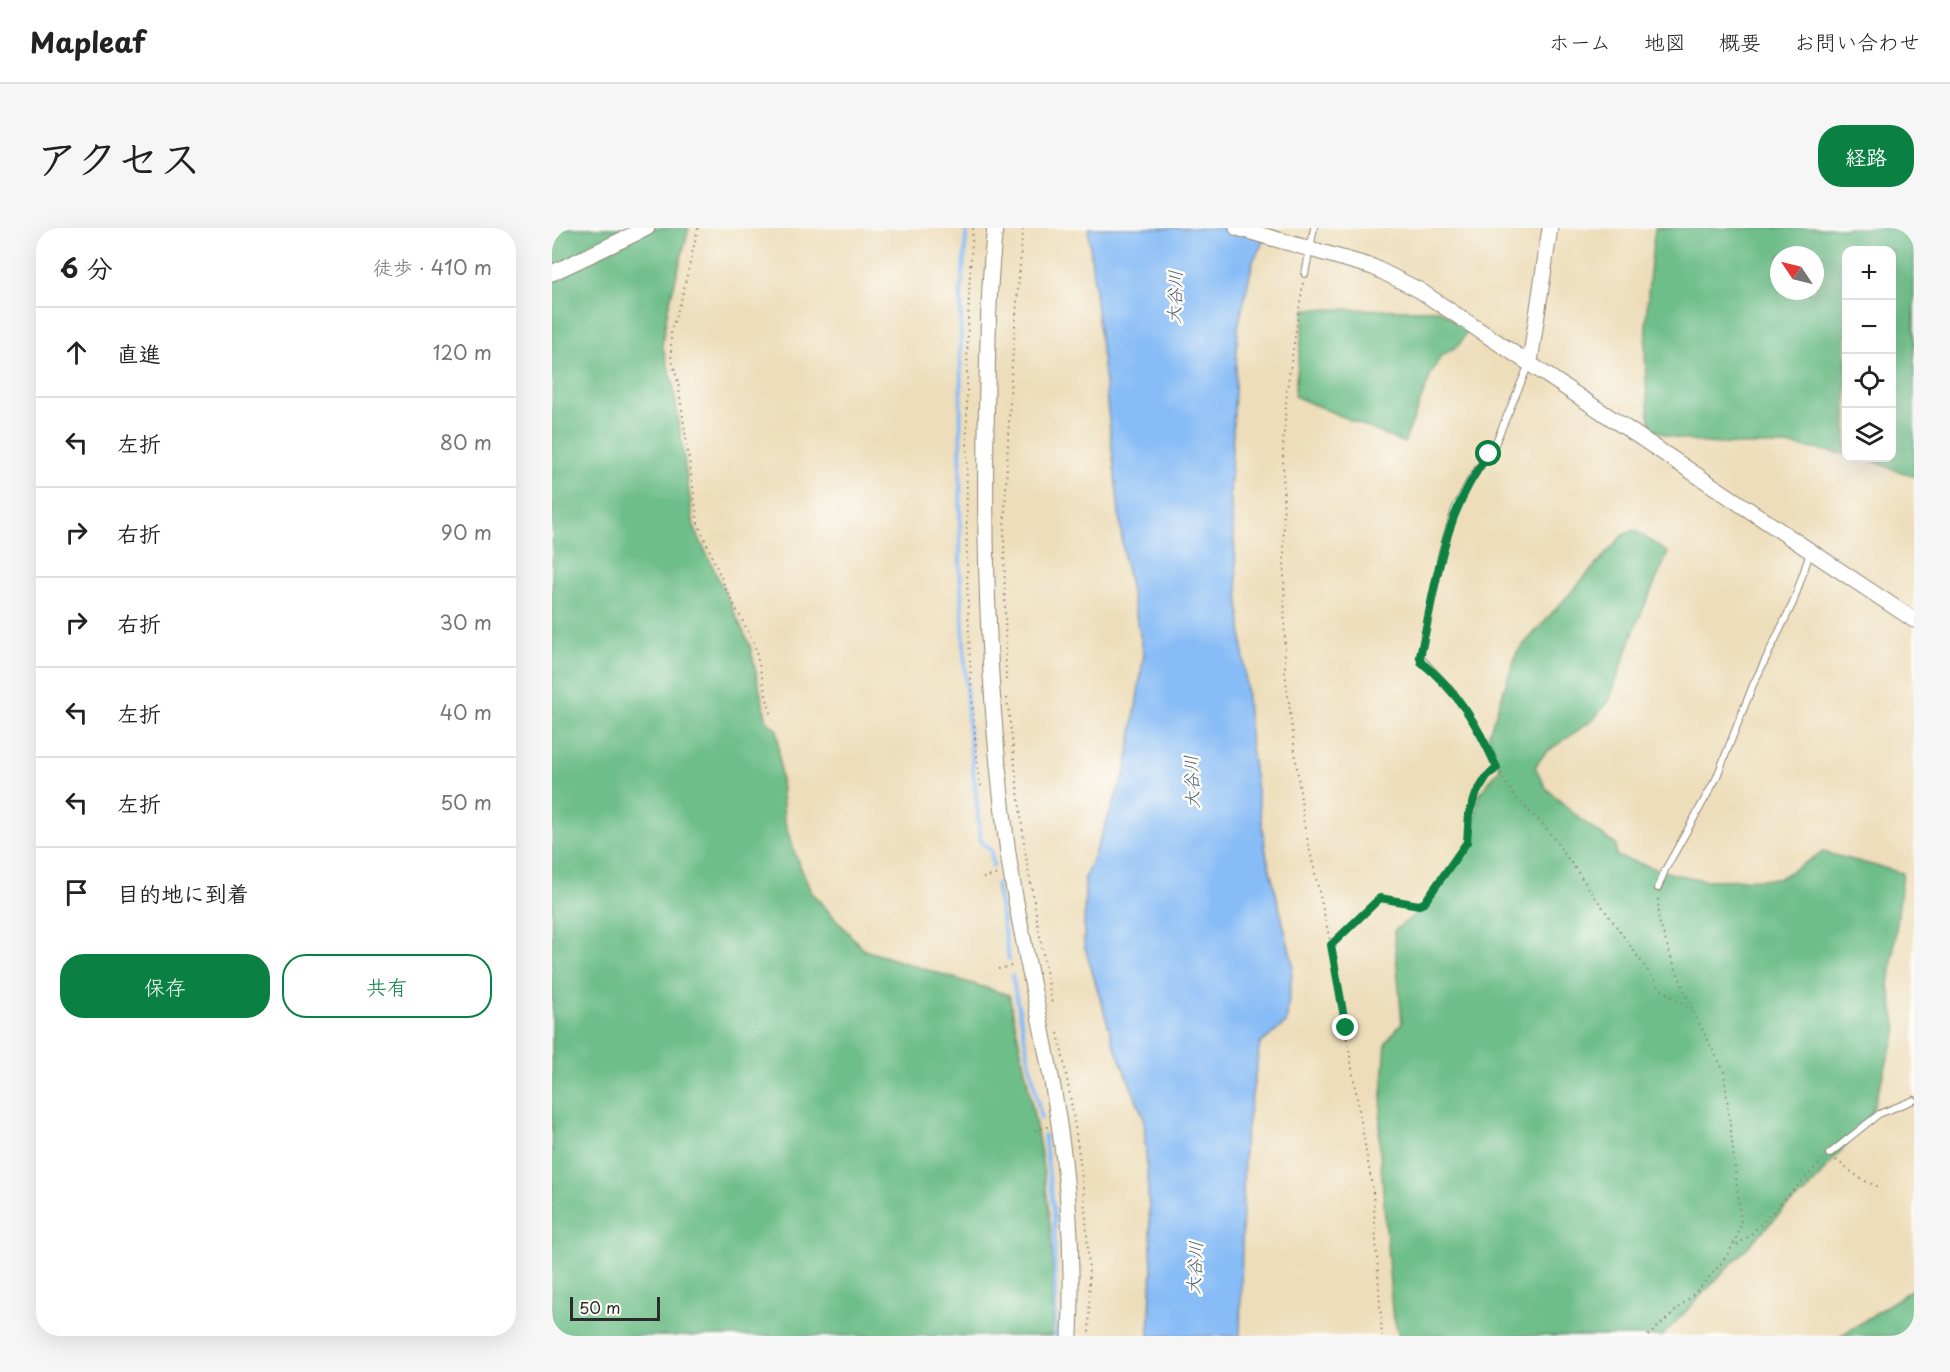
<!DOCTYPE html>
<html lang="ja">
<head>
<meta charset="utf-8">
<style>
	body { margin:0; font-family:"Playpen Sans","Klee One",sans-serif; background:#f6f6f6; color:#222 }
	.controls { position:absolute; right:18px; top:18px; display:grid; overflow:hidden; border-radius:12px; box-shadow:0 6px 24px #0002 }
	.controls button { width:54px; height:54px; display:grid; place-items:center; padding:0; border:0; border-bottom:2px solid #e0e0e0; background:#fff; color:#222; font:30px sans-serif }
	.compass { position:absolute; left:1218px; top:18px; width:54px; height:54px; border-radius:50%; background:#fff; box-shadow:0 6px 24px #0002; rotate:305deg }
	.scale { position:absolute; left:18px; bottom:15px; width:90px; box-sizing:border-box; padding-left:6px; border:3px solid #2b2b2b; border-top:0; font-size:16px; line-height:21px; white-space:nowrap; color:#2b2b2b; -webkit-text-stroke:4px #fdfcf7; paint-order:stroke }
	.stop { position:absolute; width:18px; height:18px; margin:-14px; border:4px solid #0b8043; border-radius:50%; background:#fff }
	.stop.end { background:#0b8043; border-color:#fff; box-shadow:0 2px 6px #0008 }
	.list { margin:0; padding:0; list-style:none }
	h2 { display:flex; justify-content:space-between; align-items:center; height:78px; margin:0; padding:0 24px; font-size:26px }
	h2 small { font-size:20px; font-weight:400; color:#767676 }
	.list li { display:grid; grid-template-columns:39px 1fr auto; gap:18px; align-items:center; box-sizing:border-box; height:90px; padding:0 24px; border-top:2px solid #e0e0e0 }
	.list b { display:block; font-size:22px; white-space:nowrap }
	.list em { font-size:20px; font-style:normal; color:#767676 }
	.actions { display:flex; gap:12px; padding:18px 24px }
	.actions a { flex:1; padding:14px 0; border:2px solid #0b8043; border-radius:24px; text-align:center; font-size:21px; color:#0b8043 }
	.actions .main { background:#0b8043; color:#fff }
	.icon { flex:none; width:33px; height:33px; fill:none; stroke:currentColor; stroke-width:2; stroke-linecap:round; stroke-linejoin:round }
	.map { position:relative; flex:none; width:1362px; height:1108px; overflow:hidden; border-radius:24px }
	header { display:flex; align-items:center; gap:36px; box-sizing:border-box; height:84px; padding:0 30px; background:#fff; border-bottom:2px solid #e0e0e0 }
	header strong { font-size:28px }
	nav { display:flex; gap:33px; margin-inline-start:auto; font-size:21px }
	.intro { display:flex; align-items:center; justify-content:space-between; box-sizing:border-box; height:144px; padding:0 36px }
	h1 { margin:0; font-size:42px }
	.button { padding:15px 27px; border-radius:24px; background:#0b8043; color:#fff; font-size:21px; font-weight:700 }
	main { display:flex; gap:36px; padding:0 36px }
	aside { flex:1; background:#fff; border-radius:24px; box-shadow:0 6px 24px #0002 }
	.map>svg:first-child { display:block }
</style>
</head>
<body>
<header>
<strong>Mapleaf</strong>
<nav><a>ホーム</a><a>地図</a><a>概要</a><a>お問い合わせ</a></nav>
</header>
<div class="intro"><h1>アクセス</h1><a class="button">経路</a></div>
<main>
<aside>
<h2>6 分<small>徒歩 · 410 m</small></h2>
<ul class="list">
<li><svg class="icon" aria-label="ahead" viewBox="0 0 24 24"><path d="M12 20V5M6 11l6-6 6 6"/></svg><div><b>直進</b></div><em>120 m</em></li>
<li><svg class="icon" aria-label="left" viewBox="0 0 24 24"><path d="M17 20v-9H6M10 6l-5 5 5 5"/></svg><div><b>左折</b></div><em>80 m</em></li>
<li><svg class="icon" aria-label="right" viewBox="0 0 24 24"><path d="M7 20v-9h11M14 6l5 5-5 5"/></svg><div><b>右折</b></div><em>90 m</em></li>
<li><svg class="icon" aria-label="right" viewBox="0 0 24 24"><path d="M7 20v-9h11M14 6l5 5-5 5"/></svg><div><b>右折</b></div><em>30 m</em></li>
<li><svg class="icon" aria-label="left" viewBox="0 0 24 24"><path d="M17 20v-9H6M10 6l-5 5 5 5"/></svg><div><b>左折</b></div><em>40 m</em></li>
<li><svg class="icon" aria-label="left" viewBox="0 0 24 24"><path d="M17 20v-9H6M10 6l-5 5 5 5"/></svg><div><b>左折</b></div><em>50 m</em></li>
<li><svg class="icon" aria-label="arrive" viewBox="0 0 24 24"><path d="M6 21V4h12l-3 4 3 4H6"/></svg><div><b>目的地に到着</b></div></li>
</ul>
<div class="actions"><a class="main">保存</a><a>共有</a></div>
</aside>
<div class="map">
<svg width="1362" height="1108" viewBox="0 0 1362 1108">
	<rect width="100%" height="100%" fill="#fdfcf7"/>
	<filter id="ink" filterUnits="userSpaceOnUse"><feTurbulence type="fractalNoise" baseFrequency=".0167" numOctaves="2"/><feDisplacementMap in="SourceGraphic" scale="12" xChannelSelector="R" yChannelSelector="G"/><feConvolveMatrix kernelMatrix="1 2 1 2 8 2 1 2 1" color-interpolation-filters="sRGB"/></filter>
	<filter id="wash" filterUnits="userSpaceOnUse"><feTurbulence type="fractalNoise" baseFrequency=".008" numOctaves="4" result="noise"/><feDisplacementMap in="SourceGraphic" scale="24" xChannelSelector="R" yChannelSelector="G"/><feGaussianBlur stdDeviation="1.35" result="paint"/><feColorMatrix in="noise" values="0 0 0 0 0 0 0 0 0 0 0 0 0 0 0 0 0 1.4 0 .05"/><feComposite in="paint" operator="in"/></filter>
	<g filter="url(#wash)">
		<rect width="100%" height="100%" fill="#edddba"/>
		<!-- forest -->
		<g fill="#6ebe89" stroke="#4c745a" stroke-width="1.5" fill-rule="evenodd">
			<path d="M 0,0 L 137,0 L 116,80 L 110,117 L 121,155 L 142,299 L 198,418 L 215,494 L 225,501 L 232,591 L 243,626 L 259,664 L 312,722 L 457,767 C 481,878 508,993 500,1108 L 0,1108 Z"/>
			<path d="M 1103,0 L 1362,0 L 1362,249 L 1313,230 L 1340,230 L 1340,22 L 1294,22 L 1294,226 C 1273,223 1251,218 1230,217 C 1194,216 1128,220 1099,199 C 1088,137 1095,62 1103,0 ZM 1227,27 L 1263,27 L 1263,63 L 1227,63 Z"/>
			<polygon points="753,81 887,82 916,101 907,117 889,128 880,144 852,215 742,168"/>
			<polygon points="1083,302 1116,325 1084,397 1057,473 1041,492 993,525 983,539 994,560 1029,592 1064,617 1064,628 1121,646 1153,652 1226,651 1271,624 1351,645 1337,759 1345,802 1319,886 1253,966 1235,978 1110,1108 847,1108 840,1083 827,909 834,814 850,795 842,703 874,678 919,614 927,567 948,540 936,508 965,424 1071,307"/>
			<polygon points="1362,1060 1362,1108 1289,1108"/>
		</g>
		<!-- water -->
		<polygon fill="#87bcf6" stroke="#597490" stroke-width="1.5" points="536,0 713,0 710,16 701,33 686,99 678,265 699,520 714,625 741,736 734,795 708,816 692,918 688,1108 597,1108 600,1039 592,890 562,817 532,716 533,650 574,543 592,426 572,330"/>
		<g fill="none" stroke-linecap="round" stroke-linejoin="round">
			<!-- stream -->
			<g stroke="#87bcf6" stroke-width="4">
				<polyline points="415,0 409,63 408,340 416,494 429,614 439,622 441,638"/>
				<polyline points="444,656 457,731"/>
				<polyline points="460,747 489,891"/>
				<polyline points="492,907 502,987 504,1108"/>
			</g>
		</g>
	</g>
	<g filter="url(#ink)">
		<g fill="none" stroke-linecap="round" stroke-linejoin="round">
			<!-- service casing -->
			<g stroke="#8c8472" stroke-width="8">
				<g id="service">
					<polyline points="753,46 762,0"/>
					<polyline points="903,467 868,429 890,324 903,281 917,254 943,216 977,136"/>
					<polyline points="1106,660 1113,642 1164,551 1201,457 1241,375 1258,325"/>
					<polyline points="1277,926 1327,886 1362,872"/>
				</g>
			</g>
			<!-- tertiary casing -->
			<g stroke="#8c8472" stroke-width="17">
				<g id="tertiary">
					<path d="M 443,0 C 435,67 436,134 434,201 C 432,346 437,489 457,632 C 470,720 494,807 507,896 C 518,966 521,1037 518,1108"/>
					<polyline points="685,0 821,39 867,62 1362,392"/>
					<polyline points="0,45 95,0"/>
					<polyline points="978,134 998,0"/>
				</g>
			</g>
			<!-- path -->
			<g stroke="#8c8472" stroke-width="2" stroke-dasharray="1.5 4.5" stroke-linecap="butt">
				<polyline points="146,0 129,73 119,102 119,128 126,154 146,295 174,361 202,415 219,488"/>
				<path d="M 421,0 C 415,73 415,145 415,218 C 414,332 415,444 428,557 L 434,559"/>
				<polyline points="751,55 735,162 731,219 733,444 752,596 779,717 821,964 830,1108"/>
				<polyline points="454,452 452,304 459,148 471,0"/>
				<polyline points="455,470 473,623 500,776"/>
				<polyline points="908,472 923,494 945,540 963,569 994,600 1109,761 1141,784"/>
				<polyline points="431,650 447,646"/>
				<polyline points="779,717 828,670 867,677 872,675 915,614 917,586 924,566 935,548 945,540"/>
				<polyline points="446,741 463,737"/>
				<path d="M 506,805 C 527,906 540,1005 537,1108"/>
				<polyline points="483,902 496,899"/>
				<polyline points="1284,932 1309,951 1329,960"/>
				<polyline points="1185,1017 1196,1009 1271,932"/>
				<path d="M 1096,1108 C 1124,1082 1186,1031 1189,994 L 1172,843 L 1141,784 L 1118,726 L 1107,693 L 1106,667"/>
			</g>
			<!-- service -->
			<use href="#service" stroke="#fff" stroke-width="6"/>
			<!-- tertiary -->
			<use href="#tertiary" stroke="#fff" stroke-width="15"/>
		</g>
	</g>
	<g fill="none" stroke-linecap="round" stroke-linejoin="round" filter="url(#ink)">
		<!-- route -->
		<path stroke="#0b8043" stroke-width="8" d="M 794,800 L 779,717 L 828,670 L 867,677 L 872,675 L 915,614 L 917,586 L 924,566 L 935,548 L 945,540 C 926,498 906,463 869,434 L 868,429 C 884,357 890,286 937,226"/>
	</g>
	<g text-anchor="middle" stroke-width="5" stroke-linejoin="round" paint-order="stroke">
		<!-- water labels -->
		<g font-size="18" font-style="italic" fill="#4b5e72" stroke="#fdfcf7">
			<text transform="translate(623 69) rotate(-88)" y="6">大谷川</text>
			<text transform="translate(640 554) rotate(-92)" y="6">大谷川</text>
			<text transform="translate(643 1040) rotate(-87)" y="6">大谷川</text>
		</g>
	</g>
</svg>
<div class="controls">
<button>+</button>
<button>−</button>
<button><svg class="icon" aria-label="locate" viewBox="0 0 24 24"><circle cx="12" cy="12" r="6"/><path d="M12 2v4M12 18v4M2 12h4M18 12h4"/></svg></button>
<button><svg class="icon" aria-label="layers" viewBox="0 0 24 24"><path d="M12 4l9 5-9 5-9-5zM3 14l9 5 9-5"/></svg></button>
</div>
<svg class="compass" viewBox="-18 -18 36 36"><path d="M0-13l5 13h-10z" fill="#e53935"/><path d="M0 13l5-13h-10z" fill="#767676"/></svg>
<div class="scale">50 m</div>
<div class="stop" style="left:937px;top:226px"></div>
<div class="stop end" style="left:794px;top:800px"></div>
</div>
</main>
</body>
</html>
